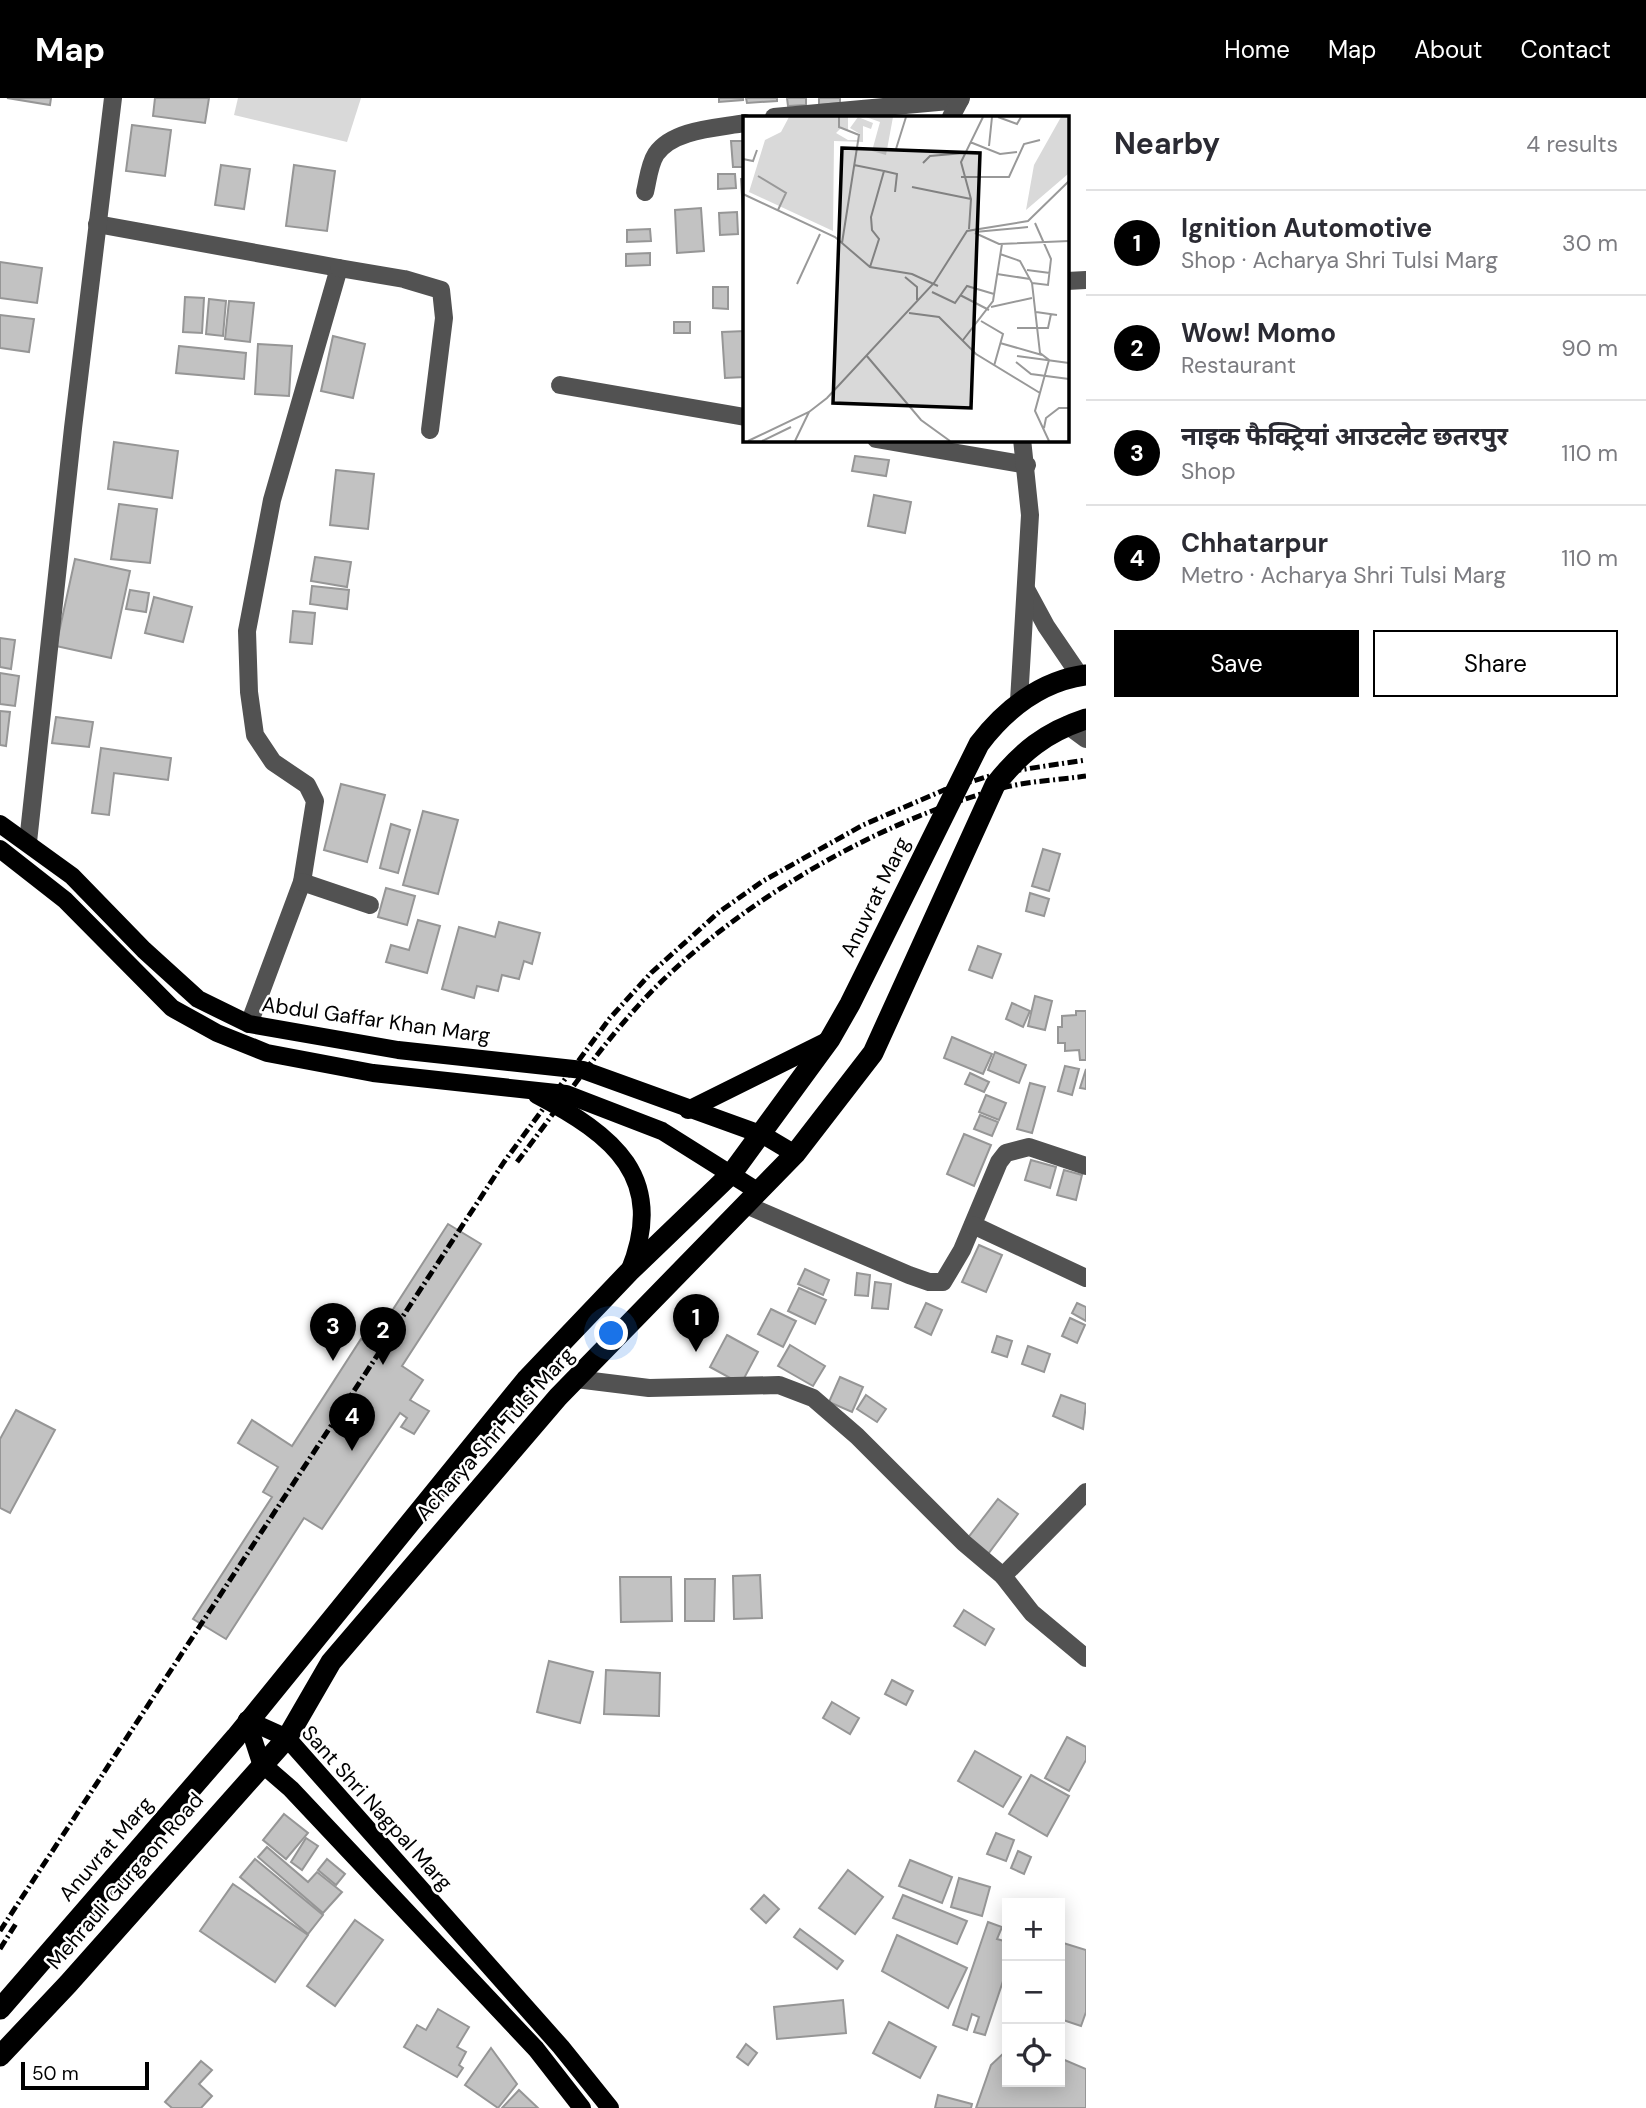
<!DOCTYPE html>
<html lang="en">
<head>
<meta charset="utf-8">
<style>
	body { margin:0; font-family:"DM Sans","Noto Sans Devanagari",sans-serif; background:#f2f2f3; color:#2b2b33 }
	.controls { position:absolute; right:21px; bottom:21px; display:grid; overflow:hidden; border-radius:0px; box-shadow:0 4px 18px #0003 }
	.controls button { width:63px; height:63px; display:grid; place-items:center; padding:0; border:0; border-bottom:2px solid #e1e1e2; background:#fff; color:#2b2b33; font:35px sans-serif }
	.scale { position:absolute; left:21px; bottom:18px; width:128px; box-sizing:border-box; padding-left:7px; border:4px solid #000; border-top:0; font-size:19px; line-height:24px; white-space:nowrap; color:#000; -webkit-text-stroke:5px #fff; paint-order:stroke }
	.you { position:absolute; left:612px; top:1236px; width:24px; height:24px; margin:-18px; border:5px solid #fff; border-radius:50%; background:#1a73e8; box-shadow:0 0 0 10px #1a73e833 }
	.badge { display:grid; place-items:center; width:46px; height:46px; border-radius:50%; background:#000; color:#fff; font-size:23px; font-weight:700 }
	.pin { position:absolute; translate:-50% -58px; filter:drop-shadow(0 2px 4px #0008) }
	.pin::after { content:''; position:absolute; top:37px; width:24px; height:21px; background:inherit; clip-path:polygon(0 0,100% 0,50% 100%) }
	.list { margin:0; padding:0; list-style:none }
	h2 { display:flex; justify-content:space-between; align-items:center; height:91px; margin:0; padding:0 28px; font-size:30px }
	h2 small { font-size:23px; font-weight:400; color:#7c7c81 }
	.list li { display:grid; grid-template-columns:46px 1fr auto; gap:21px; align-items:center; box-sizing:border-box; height:105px; padding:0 28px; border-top:2px solid #e1e1e2 }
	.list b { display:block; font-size:26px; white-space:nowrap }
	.list p { margin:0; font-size:23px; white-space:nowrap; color:#7c7c81 }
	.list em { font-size:23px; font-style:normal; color:#7c7c81 }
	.actions { display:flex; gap:14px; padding:21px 28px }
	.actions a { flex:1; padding:16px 0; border:2px solid #000; border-radius:0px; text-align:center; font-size:24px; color:#000 }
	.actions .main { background:#000; color:#fff }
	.icon { flex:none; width:38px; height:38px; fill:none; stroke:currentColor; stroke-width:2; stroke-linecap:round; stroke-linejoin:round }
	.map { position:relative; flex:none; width:1086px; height:2010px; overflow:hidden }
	header { display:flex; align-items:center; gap:42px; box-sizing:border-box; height:98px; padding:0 35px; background:#000; color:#fff }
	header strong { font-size:33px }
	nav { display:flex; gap:38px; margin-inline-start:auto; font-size:24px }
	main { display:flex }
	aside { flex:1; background:#fff }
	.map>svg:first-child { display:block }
</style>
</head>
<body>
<header>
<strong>Map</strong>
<nav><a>Home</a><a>Map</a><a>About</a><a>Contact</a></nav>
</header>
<main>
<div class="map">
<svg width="1086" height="2010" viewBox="0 0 1086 2010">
	<rect width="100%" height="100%" fill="#fff"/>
	<!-- green -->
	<polygon fill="#d9d9d9" points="238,0 361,0 347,44 234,17"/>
	<!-- building -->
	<g fill="#c2c2c2" stroke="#969696" stroke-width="2">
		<polygon points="7,0 51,0 50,7"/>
		<polygon points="155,0 209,0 205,25 153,18"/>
		<polygon points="719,0 743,0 743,2 719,4"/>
		<polygon points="746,0 777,0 777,3 747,5"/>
		<polygon points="787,0 806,0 806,7 788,8"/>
		<polygon points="819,0 840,0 840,5 819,7"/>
		<polygon points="132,27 171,32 165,78 126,73"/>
		<polygon points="731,43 745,43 745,69 733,69"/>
		<polygon points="221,67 250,71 244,111 215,107"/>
		<polygon points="294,67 335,73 327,133 286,128"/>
		<polygon points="718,76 735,76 736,90 718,91"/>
		<polygon points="741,81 745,81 745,114 743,114"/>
		<polygon points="701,110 704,153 677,155 675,112"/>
		<polygon points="737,114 738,136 720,137 719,115"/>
		<polygon points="650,131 651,143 627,144 627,132"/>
		<polygon points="650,155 650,167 626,168 626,156"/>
		<polygon points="0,164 42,170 37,205 0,200"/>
		<polygon points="713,189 728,189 728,211 713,210"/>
		<polygon points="185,199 204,200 202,235 183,234"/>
		<polygon points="209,201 226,203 223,238 206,236"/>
		<polygon points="229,203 254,205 250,244 225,241"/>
		<polygon points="0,217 34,221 29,254 0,250"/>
		<rect x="674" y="224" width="16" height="11"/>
		<polygon points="745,233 745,279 725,280 722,234"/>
		<polygon points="333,238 365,246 353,300 321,293"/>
		<polygon points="258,246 292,248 289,298 255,296"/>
		<polygon points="179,248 246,255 244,281 176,275"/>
		<polygon points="114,344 178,353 172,400 108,391"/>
		<polygon points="855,358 889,362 886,378 852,373"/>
		<polygon points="336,372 374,376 368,431 330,427"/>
		<polygon points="874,397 911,404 905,435 868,428"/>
		<polygon points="119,406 157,411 150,465 111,461"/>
		<polygon points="315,459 351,464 347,489 311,483"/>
		<polygon points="75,461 130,473 111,560 56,548"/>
		<polygon points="312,488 349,492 347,511 310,506"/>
		<polygon points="130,492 149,495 146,514 126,511"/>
		<polygon points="154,499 192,509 183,544 145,535"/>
		<polygon points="293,513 315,515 312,546 290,544"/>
		<polygon points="0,540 15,542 11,571 0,569"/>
		<polygon points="0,575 19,578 15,608 0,606"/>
		<polygon points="0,613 10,614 6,648 0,647"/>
		<polygon points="56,619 93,624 89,649 52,645"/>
		<polygon points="101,650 171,660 168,682 114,675 109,717 92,715"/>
		<polygon points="341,686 385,697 367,764 324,752"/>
		<polygon points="423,713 458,722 438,796 403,787"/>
		<polygon points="391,726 410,732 398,775 380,770"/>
		<polygon points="1043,751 1060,756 1049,793 1032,788"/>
		<polygon points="386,790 415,798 407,827 378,819"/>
		<polygon points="1030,795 1049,801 1044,818 1026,813"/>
		<polygon points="418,822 440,828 427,875 386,864 391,847 409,852"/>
		<polygon points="499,824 540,835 532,866 524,863 519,881 502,877 498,893 477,888 474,900 442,891 459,829 495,839"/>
		<polygon points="978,848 1001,856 992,880 969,872"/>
		<polygon points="1035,898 1052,903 1045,932 1028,928"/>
		<polygon points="1012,905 1030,913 1023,929 1006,921"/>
		<polygon points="1076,913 1086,913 1086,962 1080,962 1079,952 1065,953 1065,945 1058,945 1058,929 1062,929 1062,918 1076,917"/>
		<polygon points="952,939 992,956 983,976 944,960"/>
		<polygon points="995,954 1026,967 1019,985 988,972"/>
		<polygon points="1065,968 1079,971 1072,997 1058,993"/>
		<polygon points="1086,971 1086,991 1080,990"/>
		<polygon points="970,975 989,984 984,994 965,986"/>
		<polygon points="1030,985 1045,989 1032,1035 1017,1031"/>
		<polygon points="986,997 1006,1005 999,1022 979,1014"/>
		<polygon points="980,1017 998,1024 992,1038 974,1031"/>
		<polygon points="964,1036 991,1047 974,1088 947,1076"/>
		<polygon points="1031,1062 1056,1069 1050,1090 1025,1082"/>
		<polygon points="1064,1072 1082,1077 1076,1102 1057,1097"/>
		<polygon points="448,1126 481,1146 402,1268 423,1282 410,1302 429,1313 414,1336 401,1329 407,1320 400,1315 322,1431 304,1420 226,1541 193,1521 272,1399 263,1394 278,1369 238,1345 252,1322 292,1348 361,1241 370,1247"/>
		<polygon points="979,1147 1002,1157 986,1194 962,1184"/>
		<polygon points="805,1171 829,1182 823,1197 798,1186"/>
		<polygon points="857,1175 870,1177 868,1198 855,1197"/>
		<polygon points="875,1184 891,1186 888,1211 872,1210"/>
		<polygon points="799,1190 826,1202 815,1226 788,1213"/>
		<polygon points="926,1205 942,1212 931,1237 915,1229"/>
		<polygon points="1077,1205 1086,1209 1086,1223 1072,1215"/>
		<polygon points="771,1211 796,1223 783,1249 758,1236"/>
		<polygon points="1070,1220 1085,1227 1077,1245 1062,1238"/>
		<polygon points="727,1237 758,1254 741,1286 710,1269"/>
		<polygon points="997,1238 1012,1243 1007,1259 992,1254"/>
		<polygon points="790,1247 825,1268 813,1288 778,1268"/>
		<polygon points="1028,1248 1050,1256 1044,1274 1022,1266"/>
		<polygon points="840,1279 863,1289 852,1314 829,1304"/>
		<polygon points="866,1297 886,1311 877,1324 857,1311"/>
		<polygon points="1061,1297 1086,1306 1083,1331 1053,1318"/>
		<polygon points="16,1312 55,1332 10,1415 0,1410 0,1341"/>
		<polygon points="998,1401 1018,1416 988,1456 967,1441"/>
		<polygon points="760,1477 762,1520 734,1521 733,1478"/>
		<polygon points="620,1479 671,1479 672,1523 621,1524"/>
		<polygon points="685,1481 715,1481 714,1523 685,1523"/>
		<polygon points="964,1512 994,1531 985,1547 954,1528"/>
		<polygon points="549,1563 593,1574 580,1625 537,1614"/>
		<polygon points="606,1572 660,1575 659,1618 604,1616"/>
		<polygon points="892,1582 913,1593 906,1607 885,1596"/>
		<polygon points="832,1604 859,1620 850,1636 823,1620"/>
		<polygon points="1067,1639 1086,1649 1086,1662 1069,1693 1045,1680"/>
		<polygon points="975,1653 1021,1679 1003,1709 958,1683"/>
		<polygon points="1031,1677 1069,1698 1047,1738 1009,1716"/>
		<polygon points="284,1716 308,1735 286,1761 263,1742"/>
		<polygon points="996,1735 1014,1742 1006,1763 987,1756"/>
		<polygon points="306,1740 318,1748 302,1772 291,1764"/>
		<polygon points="267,1749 308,1784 317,1774 342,1794 323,1815 258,1759"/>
		<polygon points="1018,1753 1031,1759 1024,1776 1011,1770"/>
		<polygon points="255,1761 323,1817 308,1836 240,1779"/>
		<polygon points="327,1761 345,1776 336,1787 318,1772"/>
		<polygon points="910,1762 952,1779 942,1805 899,1788"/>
		<polygon points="848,1772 883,1799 855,1836 819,1810"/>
		<polygon points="959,1780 990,1789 982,1818 951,1809"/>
		<polygon points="233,1786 308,1837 275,1884 200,1833"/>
		<polygon points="764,1797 779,1811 766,1825 751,1811"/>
		<polygon points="903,1797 967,1823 957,1846 893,1820"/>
		<polygon points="355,1822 383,1842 335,1908 307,1888"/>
		<polygon points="988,1824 1002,1829 997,1841 1004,1843 1007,1833 1007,1871 985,1937 974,1934 979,1919 972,1916 967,1932 953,1927"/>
		<polygon points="800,1831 843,1863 837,1871 794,1839"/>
		<polygon points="897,1837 967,1870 948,1910 882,1873"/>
		<polygon points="1060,1844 1086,1852 1086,1914 1081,1928 1060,1921"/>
		<polygon points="843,1902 846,1935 777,1941 774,1909"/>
		<polygon points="438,1911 469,1929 457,1949 466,1954 459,1967 463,1970 457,1979 404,1949 417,1927 426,1932"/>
		<polygon points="889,1924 936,1949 920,1980 873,1955"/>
		<polygon points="746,1946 757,1955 748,1967 737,1959"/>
		<polygon points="491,1950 517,1986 498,2010 465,1987"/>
		<polygon points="1007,1952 1007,1984 1060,1984 1060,1960 1086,1971 1086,2010 976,2010 991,1967"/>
		<polygon points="201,1963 212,1972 199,1986 212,1998 201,2010 172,2010 165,2004"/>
		<polygon points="519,1992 538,2010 502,2010"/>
		<polygon points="938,1997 972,2006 971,2010 935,2010"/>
	</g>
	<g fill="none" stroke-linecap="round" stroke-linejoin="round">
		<!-- minor -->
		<g stroke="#525252" stroke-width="18">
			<polyline points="774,19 960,2"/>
			<polyline points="951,19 961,0"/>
			<path d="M 645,94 C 648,82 649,67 656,56 C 673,31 718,30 745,25"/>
			<polyline points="97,126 339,170 272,402 247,533 249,594 255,637 273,664 307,687 315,703 302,784 249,926"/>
			<polyline points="339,170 404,181 441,192 444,220 430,332"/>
			<polyline points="1067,183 1086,182"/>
			<polyline points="560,287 745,319"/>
			<polyline points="876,341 1027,367"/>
			<polyline points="1026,491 1046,528 1080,578"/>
			<polyline points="1019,603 1030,417 1022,341"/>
			<polyline points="1067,627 1086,641"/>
			<polyline points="28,744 73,330 113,0"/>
			<polyline points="302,784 370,807"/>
			<polyline points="746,1107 909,1177 929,1184 943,1184 962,1152 999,1064 1006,1055 1029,1049 1086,1068"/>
			<polyline points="973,1127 1086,1180"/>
			<polyline points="576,1281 649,1290 779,1287 813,1300 857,1338 964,1445 1003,1478 1032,1515 1086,1560"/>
			<polyline points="1003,1478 1086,1394"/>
		</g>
		<!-- major -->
		<g stroke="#000" stroke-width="18">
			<polyline points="0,726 72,778 144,852 198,901 249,926 398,952 583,972 763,1037 795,1056"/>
			<polyline points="0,751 65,802 172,910 217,935 267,955 373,975 566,996 662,1033 759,1094"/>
			<path d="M 537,997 C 613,1037 668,1079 629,1174"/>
			<polyline points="688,1012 829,942"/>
			<polyline points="247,1622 287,1640 561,1949 610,2010"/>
			<polyline points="247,1622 261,1665 291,1691 536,1951 582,2010"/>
		</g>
		<!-- highway -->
		<g stroke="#000" stroke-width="21">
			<path d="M 0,1911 L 236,1639 L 526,1282 L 629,1174 L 732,1075 L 830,941 L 850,906 L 979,646 C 1005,612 1041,583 1086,577"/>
			<path d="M 0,1958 L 68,1886 L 287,1640 L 331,1564 L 558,1299 L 795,1056 L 873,955 L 995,687 C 1021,654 1046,634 1086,621"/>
		</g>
		<!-- rail -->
		<g stroke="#000" stroke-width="5" stroke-dasharray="10 3.5 2 3.5" stroke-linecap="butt">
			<path d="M 517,1064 C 563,1004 609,934 663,882 C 753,796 882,722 1002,690 C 1029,683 1059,682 1086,678"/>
			<polyline points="0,1833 504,1064 610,920 651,875 719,814 763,783 863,727 944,692 999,675 1086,662"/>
			<polyline points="0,1851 17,1824"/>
		</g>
	</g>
	<g text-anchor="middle" stroke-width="5" stroke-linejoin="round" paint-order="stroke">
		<!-- street labels -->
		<g font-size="21" fill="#000" stroke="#fff">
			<text transform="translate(875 799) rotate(-64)" y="7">Anuvrat Marg</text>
			<text transform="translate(376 922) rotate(8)" y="7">Abdul Gaffar Khan Marg</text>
			<text transform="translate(495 1336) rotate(-48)" y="7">Acharya Shri Tulsi Marg</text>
			<text transform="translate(377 1710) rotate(48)" y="7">Sant Shri Nagpal Marg</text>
			<text transform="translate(106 1751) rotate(-49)" y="7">Anuvrat Marg</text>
			<text transform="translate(125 1783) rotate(-49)" y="7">Mehrauli Gurgaon Road</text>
		</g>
	</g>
	<!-- overview -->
	<g transform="translate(743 18)">
		<rect width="326" height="326" fill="#fff"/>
		<path d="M 46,1 L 105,1 L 105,14 L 98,12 L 93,17 L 105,24 L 116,24 L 117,18 L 107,12 L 115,1 L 130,7 L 128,13 L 120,10 L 120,26 L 91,25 L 90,115 L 6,76 L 22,24 L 38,16 ZM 123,1 L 150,1 L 143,39 L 129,35 L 137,6 ZM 318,1 L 325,1 L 325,58 L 283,94 L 291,49 Z" fill="#d9d9d9"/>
		<path fill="none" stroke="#999" stroke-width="2" d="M 96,1 L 96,11 L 116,19 L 99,127M 255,1 L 274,8 L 278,1M 227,26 L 257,38 L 274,36M 246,30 L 249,1M 153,33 L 163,1M 0,43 L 10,45 L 14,34M 180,47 L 187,40 L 221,37M 111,49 L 141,55 L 128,101 L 129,114 L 136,123 L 127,151M 141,55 L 154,58 L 152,76M 15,60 L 43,77 L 35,94M 218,61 L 266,61 L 281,28 L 297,24M 169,71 L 228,83M 0,78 L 92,121 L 127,151 L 169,158 L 195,170M 226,113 L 228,83 L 218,46 L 240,1M 232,116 L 285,111M 232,117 L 256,128 L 326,125M 257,138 L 277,145 L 289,167 L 297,237 L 306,244 L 292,295 L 306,325M 284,154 L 307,157M 254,158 L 287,163M 162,161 L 174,171 L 174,184M 289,167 L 305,169 L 308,143 L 292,107M 54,168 L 77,118M 189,176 L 212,187 L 224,170 L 251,178M 217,179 L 246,194M 248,191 L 289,182M 293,196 L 314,199M 166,197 L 196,201 L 233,238 L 297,277M 238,205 L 260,218 L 251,250M 274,212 L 305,212 L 308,198M 220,224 L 250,185 L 259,128M 257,227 L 299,239M 123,239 L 178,304 L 207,325M 274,240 L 326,247M 273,246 L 288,258 L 326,263M 301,312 L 303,302 L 316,292 L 326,292M 5,325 L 66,296 L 84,282 L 191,167 L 224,115 L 285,105 L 326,65M 19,325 L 48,311M 52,325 L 66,296"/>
		<path fill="#000" fill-opacity="0.15" stroke="#000" stroke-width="3.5" d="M 99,32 L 237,37 L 228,292 L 90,287 Z"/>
		<rect width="326" height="326" fill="none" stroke="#000" stroke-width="3.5"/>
	</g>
</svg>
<div class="controls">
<button>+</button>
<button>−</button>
<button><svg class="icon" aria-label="locate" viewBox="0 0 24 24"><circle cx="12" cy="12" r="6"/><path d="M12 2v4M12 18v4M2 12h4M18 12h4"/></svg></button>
</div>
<div class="scale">50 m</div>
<div class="you"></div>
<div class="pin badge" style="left:696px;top:1254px">1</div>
<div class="pin badge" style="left:383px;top:1267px">2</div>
<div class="pin badge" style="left:333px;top:1263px">3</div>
<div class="pin badge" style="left:352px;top:1353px">4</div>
</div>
<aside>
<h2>Nearby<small>4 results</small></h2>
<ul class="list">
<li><span class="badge">1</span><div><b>Ignition Automotive</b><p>Shop · Acharya Shri Tulsi Marg</p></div><em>30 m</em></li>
<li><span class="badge">2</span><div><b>Wow! Momo</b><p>Restaurant</p></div><em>90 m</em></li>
<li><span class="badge">3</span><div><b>नाइक फैक्ट्रियां आउटलेट छतरपुर</b><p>Shop</p></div><em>110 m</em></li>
<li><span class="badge">4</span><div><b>Chhatarpur</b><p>Metro · Acharya Shri Tulsi Marg</p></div><em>110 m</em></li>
</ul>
<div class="actions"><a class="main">Save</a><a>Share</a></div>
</aside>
</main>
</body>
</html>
